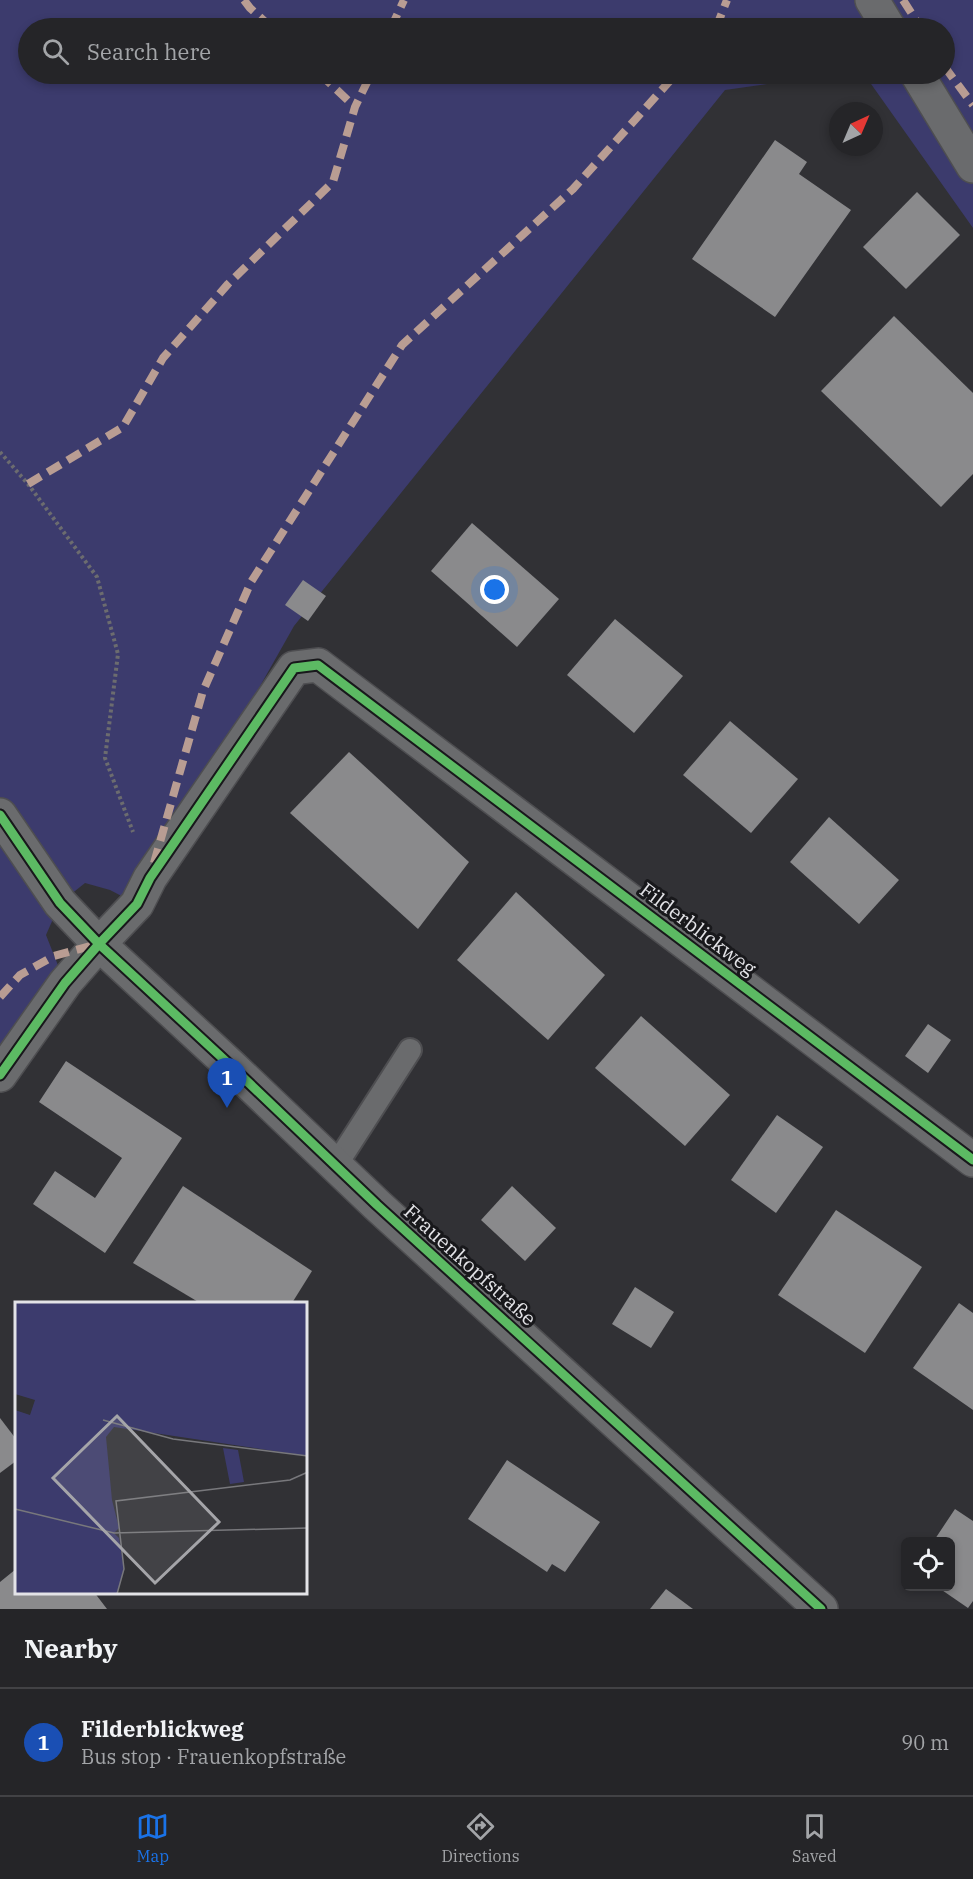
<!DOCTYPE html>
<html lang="en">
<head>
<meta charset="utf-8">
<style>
	body { margin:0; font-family:"IBM Plex Serif",serif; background:#2d2d30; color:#f1f3f6 }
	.controls { position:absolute; right:18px; bottom:18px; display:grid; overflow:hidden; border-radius:9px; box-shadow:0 3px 9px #0003 }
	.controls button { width:54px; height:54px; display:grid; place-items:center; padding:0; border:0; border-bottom:2px solid #424245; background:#252528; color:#f1f3f6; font:30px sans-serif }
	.compass { position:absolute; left:829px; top:102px; width:54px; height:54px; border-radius:50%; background:#252528; box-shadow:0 3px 9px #0003; rotate:44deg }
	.you { position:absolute; left:495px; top:590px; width:21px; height:21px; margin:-15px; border:4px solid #fff; border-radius:50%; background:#1a73e8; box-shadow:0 0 0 9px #1a73e833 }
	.badge { display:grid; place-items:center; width:39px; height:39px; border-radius:50%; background:#1a73e8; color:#fff; font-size:20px; font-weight:700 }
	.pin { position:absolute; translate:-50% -50px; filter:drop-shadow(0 2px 3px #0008) }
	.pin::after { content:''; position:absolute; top:32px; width:21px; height:18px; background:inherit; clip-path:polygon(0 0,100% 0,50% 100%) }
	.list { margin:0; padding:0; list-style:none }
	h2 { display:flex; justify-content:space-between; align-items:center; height:78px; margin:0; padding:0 24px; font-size:26px }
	h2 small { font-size:20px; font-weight:400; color:#a3a5a8 }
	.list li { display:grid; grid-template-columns:39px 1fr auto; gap:18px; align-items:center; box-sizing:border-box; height:108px; padding:0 24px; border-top:2px solid #424245 }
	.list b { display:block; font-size:22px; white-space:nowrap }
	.list p { margin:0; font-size:20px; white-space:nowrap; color:#a3a5a8 }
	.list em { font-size:20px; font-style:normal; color:#a3a5a8 }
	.icon { flex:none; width:33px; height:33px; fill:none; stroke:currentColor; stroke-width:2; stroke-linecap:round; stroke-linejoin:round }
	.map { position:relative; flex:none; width:973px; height:1609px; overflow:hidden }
	.search { position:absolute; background:#252528; box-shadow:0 3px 9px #0003; left:18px; right:18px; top:18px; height:66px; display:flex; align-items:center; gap:15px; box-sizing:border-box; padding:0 21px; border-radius:33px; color:#a3a5a8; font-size:22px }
	.sheet { height:186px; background:#252528 }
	nav { display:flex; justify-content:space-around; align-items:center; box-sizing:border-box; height:84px; border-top:2px solid #424245; background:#252528; font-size:16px; color:#a3a5a8 }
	nav a { display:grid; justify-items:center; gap:3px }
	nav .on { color:#1a73e8 }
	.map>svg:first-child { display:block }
</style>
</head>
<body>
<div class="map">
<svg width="973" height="1609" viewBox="0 0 973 1609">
	<rect width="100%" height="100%" fill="#313135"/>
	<!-- green -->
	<polygon fill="#3c3b6d" points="0,0 973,0 973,228 864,74 944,74 944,28 28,28 28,74 836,74 725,90 294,626 137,904 110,890 85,883 60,903 46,935 65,983 0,1075"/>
	<!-- building -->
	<g fill="#8a8a8c">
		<polygon points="775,140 807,162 799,174 851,210 775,317 692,259"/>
		<polygon points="917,192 960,235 906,289 863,247"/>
		<polygon points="894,316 973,393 973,474 941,507 821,391"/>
		<polygon points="472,523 559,599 517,647 431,571"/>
		<polygon points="303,580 326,596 308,621 285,605"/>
		<polygon points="615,619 683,676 634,733 567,675"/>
		<polygon points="730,721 798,779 751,833 683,775"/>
		<polygon points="349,752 469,862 418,929 290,813"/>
		<polygon points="829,817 899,880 859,924 790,862"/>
		<polygon points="516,892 605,975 548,1040 457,960"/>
		<polygon points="641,1016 730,1095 685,1146 595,1068"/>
		<polygon points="928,1024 951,1040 928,1073 905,1056"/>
		<polygon points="66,1061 182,1138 105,1253 33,1204 55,1171 95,1198 122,1158 39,1102"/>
		<polygon points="777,1115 823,1147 776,1213 731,1180"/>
		<polygon points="183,1186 312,1271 292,1303 200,1303 133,1263"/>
		<polygon points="512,1186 556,1228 525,1261 481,1220"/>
		<polygon points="836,1210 922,1267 865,1353 778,1295"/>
		<polygon points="635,1287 674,1312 651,1348 612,1324"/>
		<polygon points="959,1303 973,1313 973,1410 913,1368"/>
		<polygon points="0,1418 16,1439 16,1461 0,1473"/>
		<polygon points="507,1460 600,1522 565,1572 552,1564 547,1572 468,1519"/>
		<polygon points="955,1509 973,1521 973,1601 968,1608 936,1586 950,1586 950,1542 933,1542"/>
		<polygon points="16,1569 16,1592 94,1592 107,1609 0,1609 0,1582"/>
		<polygon points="666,1589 693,1609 650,1609"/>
	</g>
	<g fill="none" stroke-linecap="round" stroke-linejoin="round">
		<!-- service casing -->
		<g stroke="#4e4e51" stroke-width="26">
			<polyline id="service" points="336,1165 410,1050"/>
		</g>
		<!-- minor casing -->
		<g stroke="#4e4e51" stroke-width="36">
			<g id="minor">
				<polyline points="872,0 889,28"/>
				<polyline points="917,74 973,166"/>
				<polyline points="0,815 60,903 99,944 231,1066 377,1205 821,1609"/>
				<polyline points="0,1075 65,983 99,944 137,904 150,878 294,668 318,665 973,1160"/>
			</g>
		</g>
		<!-- path -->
		<polyline stroke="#6c6c6f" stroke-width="4" stroke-dasharray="3 3" stroke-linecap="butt" points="0,452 28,484 97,577 118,654 105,758 133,832"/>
		<!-- service -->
		<use href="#service" stroke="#6a6b6d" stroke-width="22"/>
		<!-- minor -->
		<use href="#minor" stroke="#6a6b6d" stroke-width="33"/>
		<!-- quiet -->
		<g stroke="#b99d93" stroke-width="8" stroke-dasharray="15 8" stroke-linecap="butt">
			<polyline points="244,0 250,8 272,28"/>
			<polyline points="903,0 921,28"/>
			<polyline points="391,28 404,0"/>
			<polyline points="716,28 727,0"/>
			<polyline points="944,66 973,105"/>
			<polyline points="320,74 355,107"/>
			<polyline points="28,484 123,427 163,358 228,284 333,182 355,107 371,74"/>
			<polyline points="154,863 203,691 251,582 402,345 573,189 676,74"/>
			<polyline points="0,997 20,975 54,956 98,944"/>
		</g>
		<!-- cycleway casing -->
		<g stroke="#18181b" stroke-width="13">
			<g id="cycleway">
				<polyline points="0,815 60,903 99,944 231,1066 377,1205 821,1609"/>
				<polyline points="0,1075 65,983 99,944 137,904 150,878 294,668 318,665 973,1160"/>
			</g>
		</g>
		<!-- cycleway -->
		<use href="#cycleway" stroke="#5cba63" stroke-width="9"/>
	</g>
	<g text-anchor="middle" stroke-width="6" stroke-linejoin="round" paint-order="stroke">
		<!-- street labels -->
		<g font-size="20" fill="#e3e3e7" stroke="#18181b">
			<text transform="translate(698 929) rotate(37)" y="7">Filderblickweg</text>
			<text transform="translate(470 1265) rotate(42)" y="7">Frauenkopfstraße</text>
		</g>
	</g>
	<!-- overview -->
	<g transform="translate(15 1302)">
		<rect width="292" height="292" fill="#313135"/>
		<path d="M 0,0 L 292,0 L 292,154 L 99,125 L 91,135 L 97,198 L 104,226 L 99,231 L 104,236 L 109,267 L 102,292 L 0,292 L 0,108 L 15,113 L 20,98 L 0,92 ZM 208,146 L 223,148 L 229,180 L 215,182 Z" fill="#3c3b6d"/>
		<path fill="none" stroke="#78787c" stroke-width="1.5" d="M 88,118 L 158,137 L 293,154M 0,207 L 99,231 L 293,226M 102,292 L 109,267 L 101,199 L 275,178 L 293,170"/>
		<path fill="#a5a5a9" fill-opacity="0.15" stroke="#a5a5a9" stroke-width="3" d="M 102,114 L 204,220 L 140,281 L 38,176 Z"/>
		<rect width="292" height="292" fill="none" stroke="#e3e3e7" stroke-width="3"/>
	</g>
</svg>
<div class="controls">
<button><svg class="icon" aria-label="locate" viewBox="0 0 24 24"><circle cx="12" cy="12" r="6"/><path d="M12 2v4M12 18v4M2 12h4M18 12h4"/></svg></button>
</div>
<svg class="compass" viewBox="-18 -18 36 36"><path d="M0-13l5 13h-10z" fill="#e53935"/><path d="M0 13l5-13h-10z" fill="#a3a5a8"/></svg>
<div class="you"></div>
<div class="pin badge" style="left:227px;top:1108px;background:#1a4fb4">1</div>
<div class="search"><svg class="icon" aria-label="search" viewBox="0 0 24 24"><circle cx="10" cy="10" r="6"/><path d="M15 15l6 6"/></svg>Search here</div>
</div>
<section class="sheet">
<h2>Nearby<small></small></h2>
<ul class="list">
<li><span class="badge" style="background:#1a4fb4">1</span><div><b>Filderblickweg</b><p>Bus stop · Frauenkopfstraße</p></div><em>90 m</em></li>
</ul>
</section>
<nav>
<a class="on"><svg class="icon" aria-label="map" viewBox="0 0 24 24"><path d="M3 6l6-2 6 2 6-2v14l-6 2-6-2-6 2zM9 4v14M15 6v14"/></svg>Map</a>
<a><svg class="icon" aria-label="directions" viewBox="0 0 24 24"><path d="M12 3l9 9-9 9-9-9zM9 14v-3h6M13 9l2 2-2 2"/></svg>Directions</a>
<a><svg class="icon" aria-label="saved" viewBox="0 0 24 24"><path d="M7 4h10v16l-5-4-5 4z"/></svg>Saved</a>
</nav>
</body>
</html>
